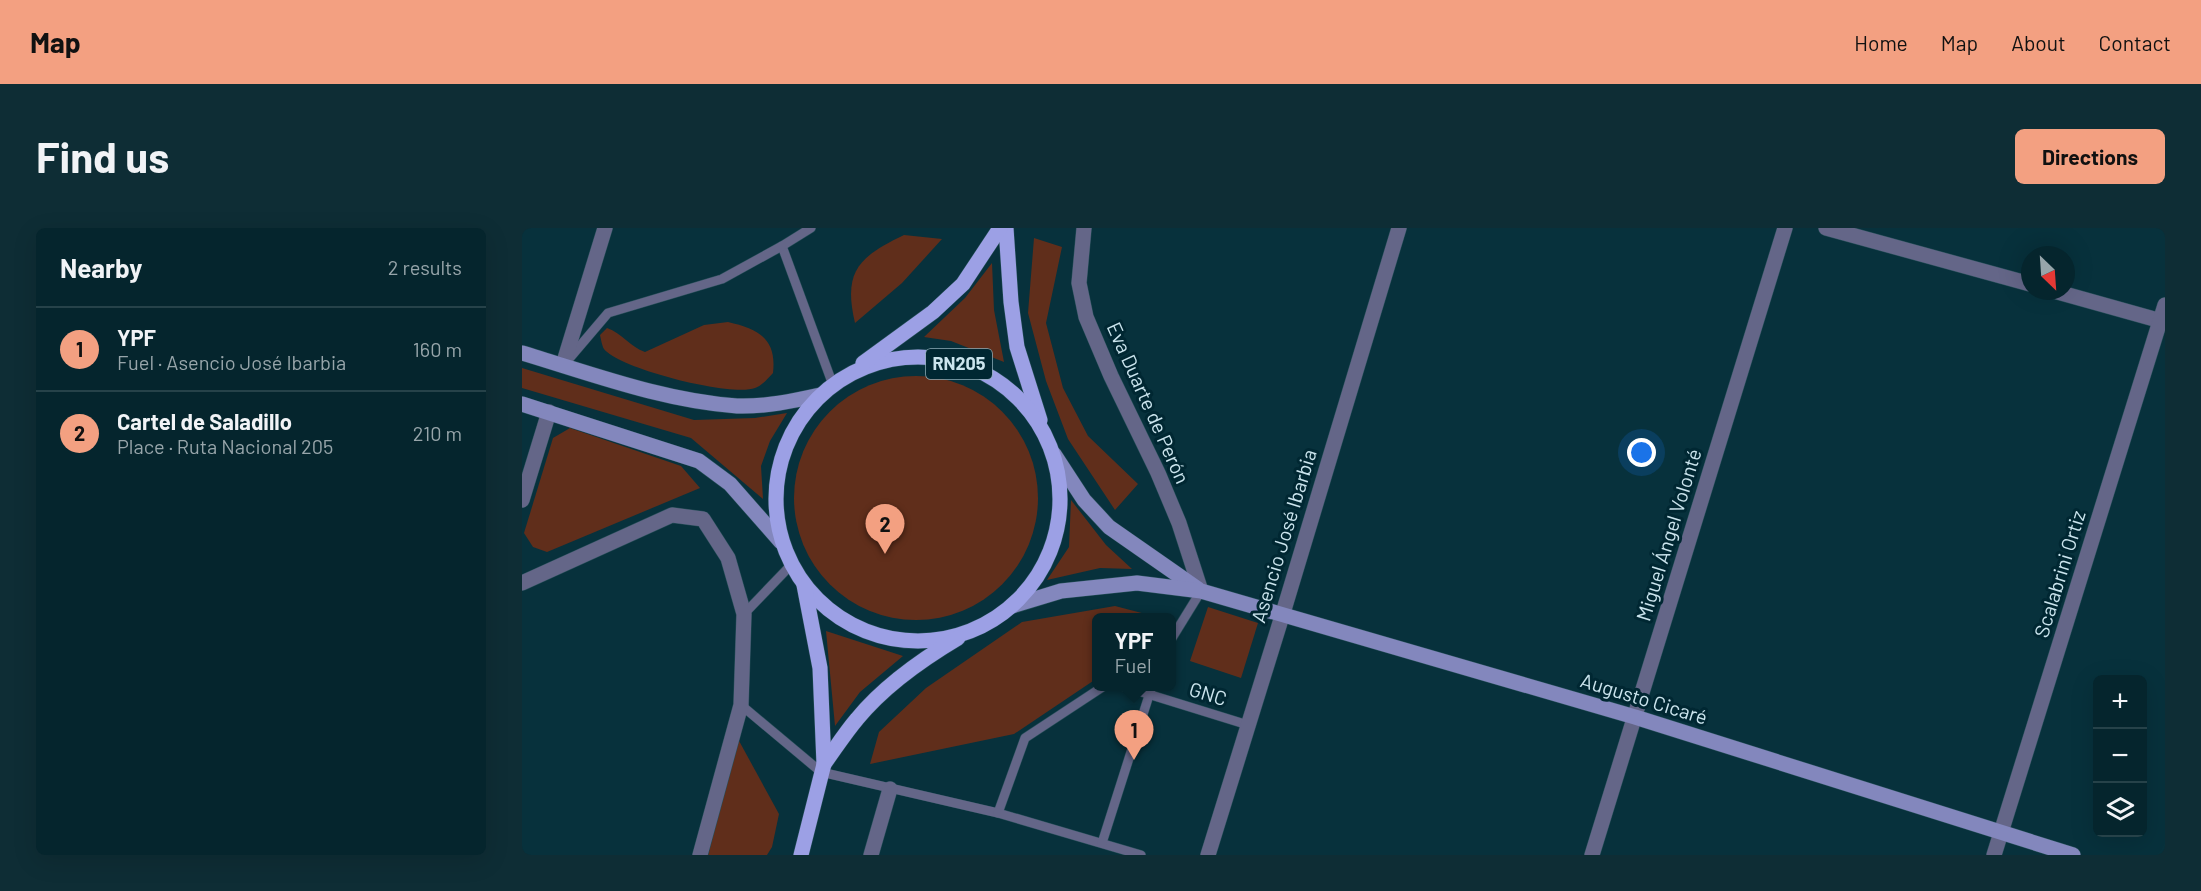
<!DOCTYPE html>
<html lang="en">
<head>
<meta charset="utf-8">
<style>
	body { margin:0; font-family:Barlow,sans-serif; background:#0e2d35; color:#f1f3f6 }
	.controls { position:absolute; right:18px; bottom:18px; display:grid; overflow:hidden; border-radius:9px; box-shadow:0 6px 24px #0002 }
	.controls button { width:54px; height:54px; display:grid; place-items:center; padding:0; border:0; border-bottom:2px solid #264249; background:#05252d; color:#f1f3f6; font:30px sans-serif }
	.compass { position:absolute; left:1499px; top:18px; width:54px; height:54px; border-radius:50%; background:#05252d; box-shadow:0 6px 24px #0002; rotate:155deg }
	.you { position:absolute; left:1120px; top:225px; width:21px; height:21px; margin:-15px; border:4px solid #fff; border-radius:50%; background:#1a73e8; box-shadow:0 0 0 9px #1a73e833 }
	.badge { display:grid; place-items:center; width:39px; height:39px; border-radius:50%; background:#f3a081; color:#111; font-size:20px; font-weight:700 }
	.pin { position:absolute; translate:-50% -50px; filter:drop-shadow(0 2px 3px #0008) }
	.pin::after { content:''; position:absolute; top:32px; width:21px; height:18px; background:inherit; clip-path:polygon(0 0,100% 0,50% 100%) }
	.popup { position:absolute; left:570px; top:385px; width:84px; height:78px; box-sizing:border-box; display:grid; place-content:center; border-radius:9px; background:#05252d; filter:drop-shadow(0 2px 4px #0005); font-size:20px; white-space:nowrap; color:#97a5aa }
	.popup b { font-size:22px; color:#f1f3f6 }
	.popup::after { content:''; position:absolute; left:50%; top:100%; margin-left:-12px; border:12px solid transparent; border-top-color:#05252d }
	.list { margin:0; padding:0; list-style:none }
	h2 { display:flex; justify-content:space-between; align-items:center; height:78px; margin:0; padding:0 24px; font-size:26px }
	h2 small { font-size:20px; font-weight:400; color:#97a5aa }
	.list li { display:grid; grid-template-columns:39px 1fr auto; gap:18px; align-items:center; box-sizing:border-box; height:84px; padding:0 24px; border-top:2px solid #264249 }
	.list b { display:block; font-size:22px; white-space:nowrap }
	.list p { margin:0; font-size:20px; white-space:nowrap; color:#97a5aa }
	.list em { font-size:20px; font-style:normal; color:#97a5aa }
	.icon { flex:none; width:33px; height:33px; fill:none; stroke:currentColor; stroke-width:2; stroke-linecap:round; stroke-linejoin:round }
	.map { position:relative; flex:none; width:1643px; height:627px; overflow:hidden; border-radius:9px }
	header { display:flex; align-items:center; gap:36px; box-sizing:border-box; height:84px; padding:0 30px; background:#f3a081; color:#111 }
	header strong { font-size:28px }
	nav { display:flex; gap:33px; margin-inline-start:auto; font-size:21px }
	.intro { display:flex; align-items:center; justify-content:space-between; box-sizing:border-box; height:144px; padding:0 36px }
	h1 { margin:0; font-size:42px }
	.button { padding:15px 27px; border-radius:9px; background:#f3a081; color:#111; font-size:21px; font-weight:700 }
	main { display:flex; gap:36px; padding:0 36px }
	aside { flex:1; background:#05252d; border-radius:9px; box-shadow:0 6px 24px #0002 }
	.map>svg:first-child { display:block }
</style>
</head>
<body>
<header>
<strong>Map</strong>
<nav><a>Home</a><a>Map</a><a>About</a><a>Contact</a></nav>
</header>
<div class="intro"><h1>Find us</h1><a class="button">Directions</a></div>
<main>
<aside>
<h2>Nearby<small>2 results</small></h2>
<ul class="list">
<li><span class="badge">1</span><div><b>YPF</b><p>Fuel · Asencio José Ibarbia</p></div><em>160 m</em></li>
<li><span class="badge">2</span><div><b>Cartel de Saladillo</b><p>Place · Ruta Nacional 205</p></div><em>210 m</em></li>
</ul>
</aside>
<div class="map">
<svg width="1643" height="627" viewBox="0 0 1643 627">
	<rect width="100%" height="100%" fill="#07313c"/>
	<!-- green -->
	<g fill="#602e1b">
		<path d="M 382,7 L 420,11 L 380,55 L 333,95 C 321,44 336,29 382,7 Z"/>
		<polygon points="512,10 540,19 524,95 541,160 566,208 616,256 593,282 546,211 524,153 506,85"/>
		<polygon points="470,35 472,82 482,134 429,113 402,109 443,70"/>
		<path d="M 206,94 C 236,101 255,110 251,145 C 246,150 240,158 233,160 C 209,169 98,141 82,121 C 80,118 79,111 78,107 L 85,100 C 100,105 108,119 123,124 L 182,97 Z"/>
		<polygon points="0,140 172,192 233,190 265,185 248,213 239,238 241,271 169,210 0,160"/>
		<circle cx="394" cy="270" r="122"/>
		<polygon points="48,200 159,238 178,260 25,324 11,319 2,305 31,210"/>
		<polygon points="549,272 584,317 610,341 578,340 525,352 547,319"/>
		<polygon points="593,378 635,389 574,390 574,451 492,506 348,536 357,504 404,460 500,394"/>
		<polygon points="686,379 736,395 719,450 668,433"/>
		<polygon points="304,403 381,428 338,464 313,498"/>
		<polygon points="216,511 257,586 250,619 245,627 186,627"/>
	</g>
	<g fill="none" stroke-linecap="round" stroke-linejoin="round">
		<!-- lane casing -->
		<g stroke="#264e58" stroke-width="10">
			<g id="lane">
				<polyline points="260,18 311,157"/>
				<polyline points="46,132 86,85 200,51 260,18 289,0"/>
				<polyline points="222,386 269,337"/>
				<polyline points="650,410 679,363"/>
				<polyline points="600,458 726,497"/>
				<polyline points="219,477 299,544 476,585 503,510 582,458"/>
				<polyline points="476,585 619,627"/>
				<polyline points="580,615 630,458"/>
			</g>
		</g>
		<!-- street casing -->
		<g stroke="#264e58" stroke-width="16">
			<g id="street">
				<polyline points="562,0 557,55 564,89 589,148 636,245 657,295 679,363"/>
				<polyline points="1304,0 1508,56"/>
				<polyline points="1532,63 1643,94"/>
				<polyline points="41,137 83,0"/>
				<polyline points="0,272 27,184"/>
				<polyline points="0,355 150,287 181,291 206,330 222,386 219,477 178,627"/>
				<polyline points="349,627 368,561"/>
				<polyline points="686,627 761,385 877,0"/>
				<polyline points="1070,627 1263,0"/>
				<polyline points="1472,627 1643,77"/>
			</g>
		</g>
		<!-- secondary casing -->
		<g stroke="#264e58" stroke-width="16">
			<g id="secondary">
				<path d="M 0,125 C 70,146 142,173 215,178 C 243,179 271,173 298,167"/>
				<polyline points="0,176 177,233 208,256 259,314"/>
				<polyline points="532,226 562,272 587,299 676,361"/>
				<polyline points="490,378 539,363 615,355 679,363 1113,489 1551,627"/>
			</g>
		</g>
		<!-- primary casing -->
		<g stroke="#264e58" stroke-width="16">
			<g id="primary">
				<polyline points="484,0 489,74 495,119 518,192"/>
				<circle cx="396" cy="271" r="142"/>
				<polyline points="341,135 411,84 441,56 478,0"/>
				<path d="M 302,536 C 313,521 323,505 335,491 C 362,458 399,432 436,410"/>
				<polyline points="279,627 302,536 298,440 282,357"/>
			</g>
		</g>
		<!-- lane -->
		<use href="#lane" stroke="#646688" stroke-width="9"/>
		<!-- street -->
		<use href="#street" stroke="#646688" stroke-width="15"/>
		<!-- secondary -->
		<use href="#secondary" stroke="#8387bd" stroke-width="15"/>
		<!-- primary -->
		<use href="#primary" stroke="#9ca0e5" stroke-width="15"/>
	</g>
	<g text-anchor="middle" stroke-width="6" stroke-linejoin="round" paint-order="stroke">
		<!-- shield labels -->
		<rect fill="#002732" stroke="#8eacb6" stroke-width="1.5" x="404" y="121" width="66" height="30" rx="4.5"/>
		<g font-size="18" font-weight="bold" fill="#cbe5ee">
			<text x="437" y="142">RN205</text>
		</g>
		<!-- street labels -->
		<g font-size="20" fill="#cbe5ee" stroke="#002732">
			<text transform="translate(626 175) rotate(66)" y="7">Eva Duarte de Perón</text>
			<text transform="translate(1147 307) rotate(-73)" y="7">Miguel Ángel Volonté</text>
			<text transform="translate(762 308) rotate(-73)" y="7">Asencio José Ibarbia</text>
			<text transform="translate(1538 346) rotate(-73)" y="7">Scalabrini Ortiz</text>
			<text transform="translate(686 466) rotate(17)" y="7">GNC</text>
			<text transform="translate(1122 471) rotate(17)" y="7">Augusto Cicaré</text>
		</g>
	</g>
</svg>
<div class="controls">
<button>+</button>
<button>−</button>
<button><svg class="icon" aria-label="layers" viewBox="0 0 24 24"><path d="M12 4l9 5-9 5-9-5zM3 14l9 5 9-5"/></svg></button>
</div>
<svg class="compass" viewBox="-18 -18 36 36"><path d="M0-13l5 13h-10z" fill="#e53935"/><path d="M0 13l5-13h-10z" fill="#97a5aa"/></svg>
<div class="you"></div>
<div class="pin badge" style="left:612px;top:532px">1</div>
<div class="popup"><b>YPF</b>Fuel</div>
<div class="pin badge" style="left:363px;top:326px">2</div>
</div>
</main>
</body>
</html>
